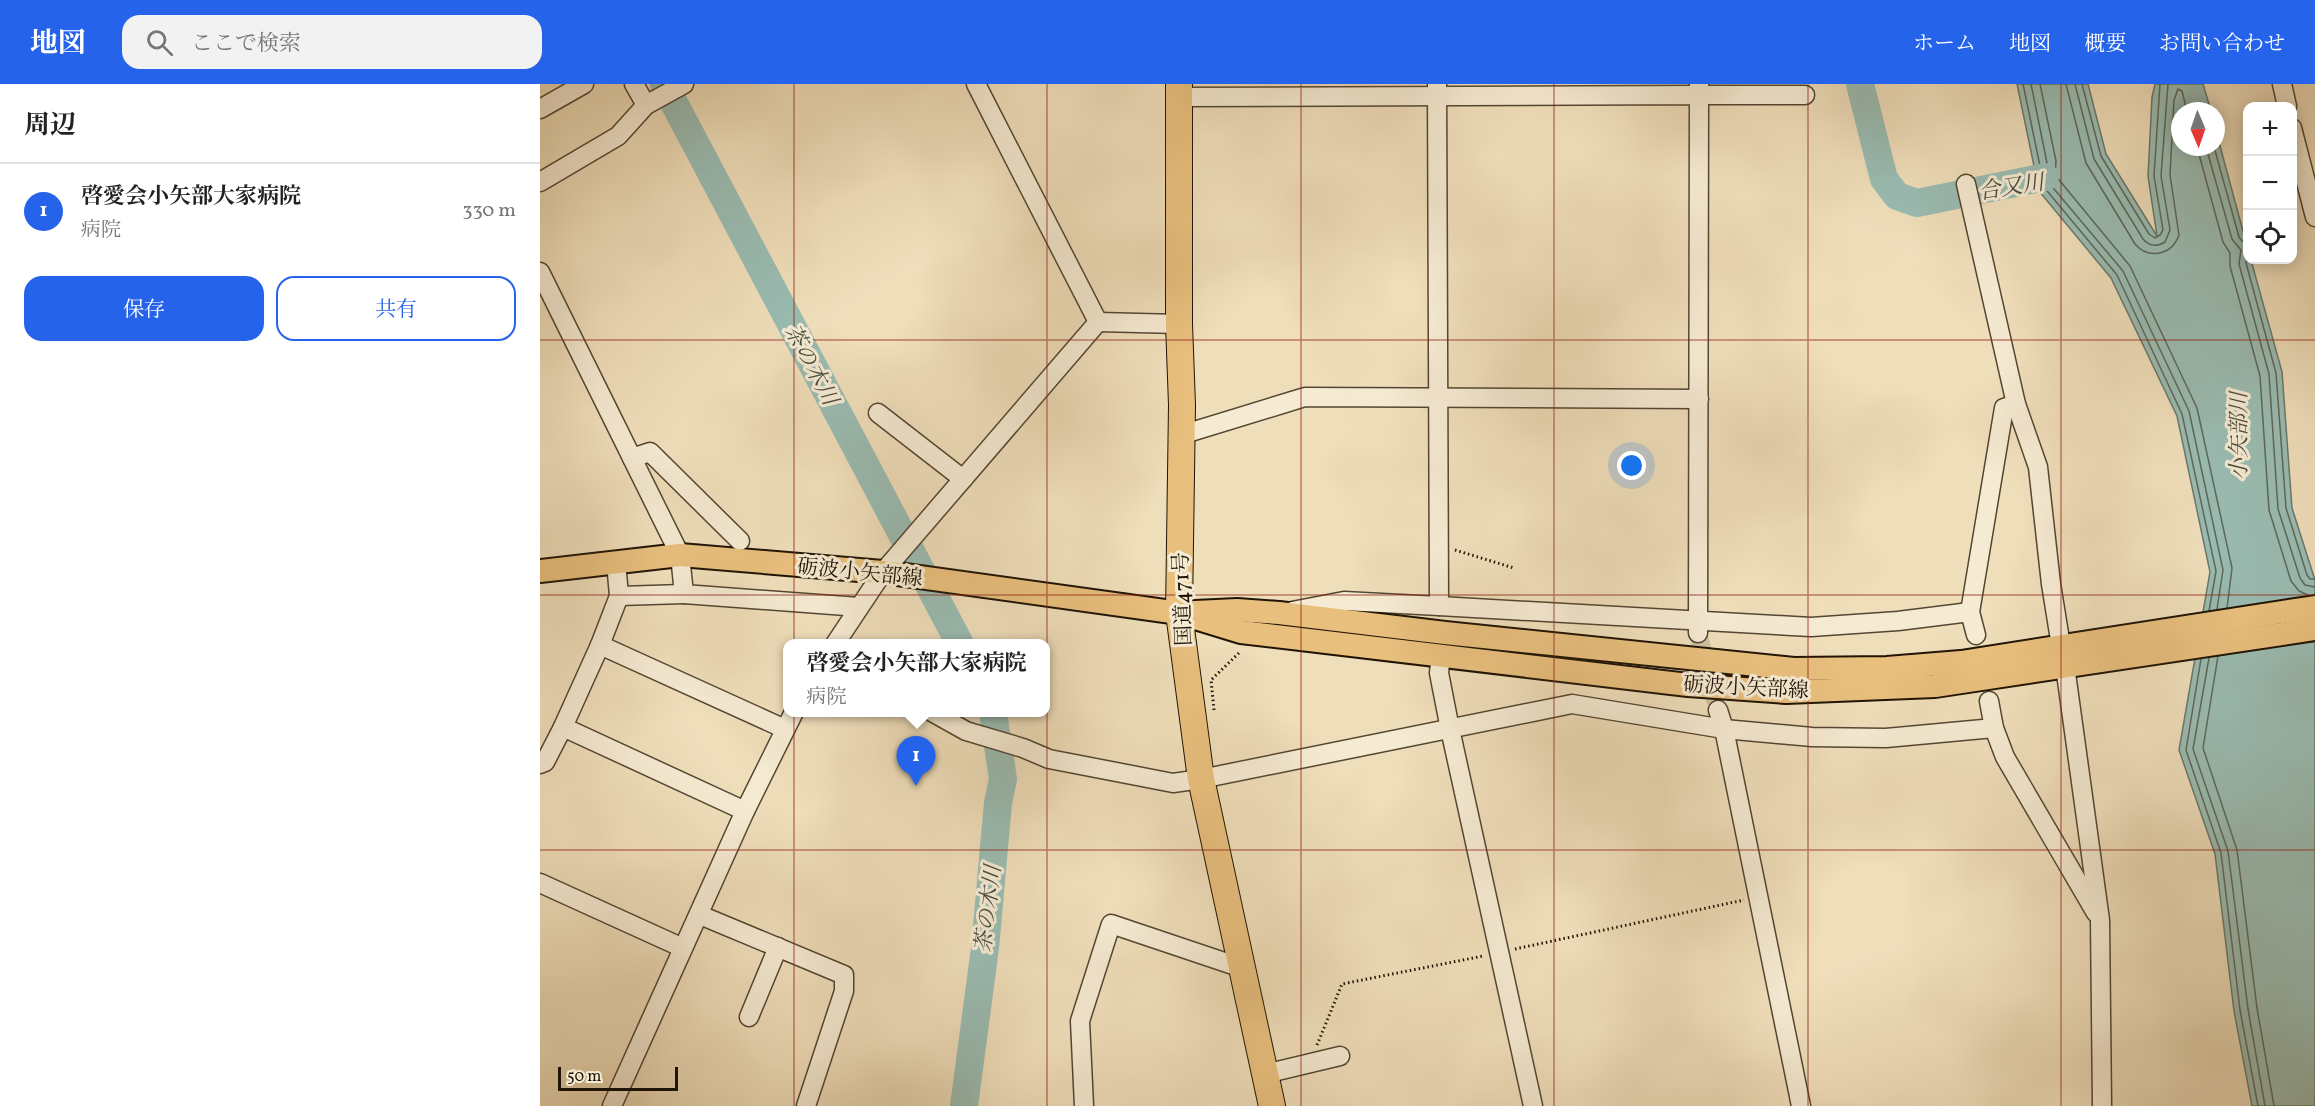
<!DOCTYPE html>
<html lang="ja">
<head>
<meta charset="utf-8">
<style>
	body { margin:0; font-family:Vollkorn,"Noto Serif JP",serif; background:#f2f2f2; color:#222 }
	.controls { position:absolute; right:18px; top:18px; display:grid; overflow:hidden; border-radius:12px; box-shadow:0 3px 15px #0003 }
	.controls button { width:54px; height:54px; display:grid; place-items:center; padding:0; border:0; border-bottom:2px solid #e0e0e0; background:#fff; color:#222; font:30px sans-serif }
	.compass { position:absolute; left:1631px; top:18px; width:54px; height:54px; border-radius:50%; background:#fff; box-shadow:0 3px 15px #0003; rotate:178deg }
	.scale { position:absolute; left:18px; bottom:15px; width:120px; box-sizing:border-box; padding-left:6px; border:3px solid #1f1405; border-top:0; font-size:16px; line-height:21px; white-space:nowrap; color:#1f1405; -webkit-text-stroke:4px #f5ead2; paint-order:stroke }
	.you { position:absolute; left:1092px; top:382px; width:21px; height:21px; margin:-15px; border:4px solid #fff; border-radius:50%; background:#1a73e8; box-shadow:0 0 0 9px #1a73e833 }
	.badge { display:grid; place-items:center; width:39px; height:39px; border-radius:50%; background:#2563eb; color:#fff; font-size:20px; font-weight:700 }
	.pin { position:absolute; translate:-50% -50px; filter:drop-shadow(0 2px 3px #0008) }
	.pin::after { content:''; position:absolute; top:32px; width:21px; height:18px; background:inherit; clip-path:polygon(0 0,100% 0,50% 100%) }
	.popup { position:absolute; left:243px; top:555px; width:267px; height:78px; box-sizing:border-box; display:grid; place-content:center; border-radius:12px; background:#fff; filter:drop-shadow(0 2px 4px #0005); font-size:20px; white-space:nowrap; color:#767676 }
	.popup b { font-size:22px; color:#222 }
	.popup::after { content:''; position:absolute; left:50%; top:100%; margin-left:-12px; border:12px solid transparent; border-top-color:#fff }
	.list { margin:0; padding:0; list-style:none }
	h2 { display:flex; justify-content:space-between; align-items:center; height:78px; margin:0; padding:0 24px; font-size:26px }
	h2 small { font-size:20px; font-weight:400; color:#767676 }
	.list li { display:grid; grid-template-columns:39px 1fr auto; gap:18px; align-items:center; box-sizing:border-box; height:96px; padding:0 24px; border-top:2px solid #e0e0e0 }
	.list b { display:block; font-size:22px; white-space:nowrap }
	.list p { margin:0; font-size:20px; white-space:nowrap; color:#767676 }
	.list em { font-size:20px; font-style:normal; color:#767676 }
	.actions { display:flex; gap:12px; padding:18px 24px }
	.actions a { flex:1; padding:14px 0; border:2px solid #2563eb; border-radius:18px; text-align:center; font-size:21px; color:#2563eb }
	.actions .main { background:#2563eb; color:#fff }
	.icon { flex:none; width:33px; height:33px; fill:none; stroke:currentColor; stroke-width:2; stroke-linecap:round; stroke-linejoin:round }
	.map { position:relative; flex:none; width:1775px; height:1022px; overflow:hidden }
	header { display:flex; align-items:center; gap:36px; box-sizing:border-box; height:84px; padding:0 30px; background:#2563eb; color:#fff }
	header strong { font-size:28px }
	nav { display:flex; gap:33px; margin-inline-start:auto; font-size:21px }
	.search { width:420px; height:54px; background:#f2f2f2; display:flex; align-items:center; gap:15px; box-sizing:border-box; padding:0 21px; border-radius:18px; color:#767676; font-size:22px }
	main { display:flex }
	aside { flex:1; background:#fff }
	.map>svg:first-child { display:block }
</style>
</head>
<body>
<header>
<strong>地図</strong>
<div class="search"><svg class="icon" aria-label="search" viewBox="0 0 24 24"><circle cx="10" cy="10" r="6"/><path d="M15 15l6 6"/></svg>ここで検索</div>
<nav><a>ホーム</a><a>地図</a><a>概要</a><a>お問い合わせ</a></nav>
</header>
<main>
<aside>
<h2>周辺<small></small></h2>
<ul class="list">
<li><span class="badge">1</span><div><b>啓愛会小矢部大家病院</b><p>病院</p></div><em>330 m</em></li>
</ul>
<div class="actions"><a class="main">保存</a><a>共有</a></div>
</aside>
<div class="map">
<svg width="1775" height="1022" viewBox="0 0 1775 1022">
	<rect width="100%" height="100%" fill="#efdeba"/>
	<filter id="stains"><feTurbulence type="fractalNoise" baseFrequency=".00333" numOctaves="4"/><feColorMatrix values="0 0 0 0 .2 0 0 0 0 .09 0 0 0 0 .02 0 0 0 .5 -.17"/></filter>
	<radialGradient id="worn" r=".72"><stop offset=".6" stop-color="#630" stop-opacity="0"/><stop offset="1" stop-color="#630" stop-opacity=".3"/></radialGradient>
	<!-- water -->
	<polygon fill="#9abcb2" stroke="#69796d" stroke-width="1.5" points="1477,0 1548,0 1566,70 1617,152 1608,92 1612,13 1615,0 1663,0 1671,27 1640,27 1640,63 1676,63 1676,47 1707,162 1708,176 1711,176 1742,288 1752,424 1775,496 1775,1022 1712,1022 1694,927 1675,770 1639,666 1670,488 1637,332 1571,194 1499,107 1471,111 1464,92 1494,82"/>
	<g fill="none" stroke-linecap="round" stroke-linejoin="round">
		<!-- shore -->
		<g stroke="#5c685c" stroke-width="1.5">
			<polyline points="1483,0 1500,82 1496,88 1475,95 1473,99 1477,104 1498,101 1503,102 1577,191 1642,330 1676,487 1669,527"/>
			<polyline points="1491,0 1507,79 1504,93 1583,187 1649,327 1683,486 1677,525"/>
			<polyline points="1500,0 1516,77 1515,91 1590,182 1657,324 1692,484 1687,524"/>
			<path d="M 1526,0 L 1546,79 L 1595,160 C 1609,176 1632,171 1639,151 L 1630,91 L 1634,16 L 1638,5 L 1642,7 L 1647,27"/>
			<path d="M 1535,0 L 1554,75 L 1603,155 C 1609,162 1617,163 1625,158 L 1630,146 L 1621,92 L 1628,0"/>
			<polyline points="1542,0 1561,72 1609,150 1615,154 1620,151 1623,146 1614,92 1620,0"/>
			<polyline points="1657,63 1683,158 1690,169 1690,182 1720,292 1729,426 1751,497 1759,507 1768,511"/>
			<polyline points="1666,63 1692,155 1701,166 1699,180 1729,290 1738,425 1760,494 1765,501 1775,503"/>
			<polyline points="1674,63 1699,153 1702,157 1708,158"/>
			<polyline points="1708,172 1706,179 1736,289 1746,424 1767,491 1770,495 1775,495"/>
			<polyline points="1678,572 1663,664 1697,766 1717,924 1734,1022"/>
			<polyline points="1669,574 1653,665 1688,767 1708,925 1725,1022"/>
			<polyline points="1661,575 1646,666 1681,769 1700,926 1718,1022"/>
		</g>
		<!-- river -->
		<g stroke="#9abcb2" stroke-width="28">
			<polyline points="124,0 420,560"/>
			<polyline points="1320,0 1344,95 1357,112 1377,119 1505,93"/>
			<polyline points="424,1022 445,864 458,719 463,695 453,628"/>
		</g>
		<!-- minor-tunnel -->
		<polyline stroke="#d0c09f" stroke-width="18" stroke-dasharray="18 9" stroke-linecap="butt" points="1158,549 1178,626"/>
		<!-- minor casing -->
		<g stroke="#534632" stroke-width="21">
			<g id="minor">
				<polyline points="94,0 106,21"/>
				<polyline points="436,0 558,238"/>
				<polyline points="1159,0 1159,11 1265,11"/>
				<polyline points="1742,0 1747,22"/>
				<polyline points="640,13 1159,11 1158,549"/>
				<polyline points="0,25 44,0"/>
				<polyline points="1752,44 1775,133"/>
				<polyline points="0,98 78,52 106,21 144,0"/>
				<polyline points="1426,100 1476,320 1498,383 1511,500 1521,562"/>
				<polyline points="0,188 140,471 144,510 319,523"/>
				<polyline points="558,238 639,240"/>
				<polyline points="338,329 423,395"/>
				<polyline points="641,351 765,313 1159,315"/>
				<polyline points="92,374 110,368 200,457"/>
				<polyline points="76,478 79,512 60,561 23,643 205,727"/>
				<polyline points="79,512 144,510"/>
				<polyline points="899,522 1271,543 1358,537 1430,528 1436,551"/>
				<polyline points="752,527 804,517 899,522 897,0"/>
				<polyline points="1430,528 1464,324 1476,320"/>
				<polyline points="295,560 343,488 558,238"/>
				<polyline points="60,561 245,645"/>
				<polyline points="901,571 899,589 910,645 993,1022"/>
				<polyline points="1525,582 1560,836 1562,1022"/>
				<polyline points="1449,617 1454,644 1465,673 1556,829"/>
				<polyline points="1178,626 1184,645 1261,1022"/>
				<polyline points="392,628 426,647 483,664 509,675 633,699 661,695 1032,620 1184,645 1272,653 1346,654 1454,644"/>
				<polyline points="0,680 5,678 23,643"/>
				<polyline points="0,799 143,864"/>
				<polyline points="160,831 304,891 304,907 266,1022"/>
				<polyline points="209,933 238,863"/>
				<polyline points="725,990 800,972"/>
				<polyline points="72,1022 205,727 254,628"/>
				<polyline points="544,1022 540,937 571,840 702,884"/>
			</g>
		</g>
		<!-- major casing -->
		<g stroke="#1f1405" stroke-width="26">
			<g id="major">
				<polyline points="0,487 140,471 343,488 639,529 701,548 1148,601 1246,608 1395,602 1775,545"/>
				<polyline points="655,528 697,526 739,529 905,549 1254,585 1347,584 1421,578 1775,523"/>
			</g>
		</g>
		<!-- highway casing -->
		<g stroke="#1f1405" stroke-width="28">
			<polyline id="highway" points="639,0 639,240 642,321 639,529 661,695 732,1022"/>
		</g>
		<!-- path -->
		<g stroke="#1f1405" stroke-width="3" stroke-dasharray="1.5 3" stroke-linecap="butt">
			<polyline points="915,466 974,484"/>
			<polyline points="674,626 671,596 701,567"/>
			<polyline points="975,865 1204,816"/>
			<polyline points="777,961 802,900 943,872"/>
		</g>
		<!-- minor -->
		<use href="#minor" stroke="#f5ead2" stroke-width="18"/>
		<!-- major -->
		<use href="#major" stroke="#e8bf7d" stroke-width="22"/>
		<!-- highway -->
		<use href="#highway" stroke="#e8bf7d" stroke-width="26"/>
	</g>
	<!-- grid -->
	<path fill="none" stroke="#8f2418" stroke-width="1.5" stroke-opacity="0.55" d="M 254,0 L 254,1022M 507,0 L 507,1022M 761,0 L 761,1022M 1014,0 L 1014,1022M 1268,0 L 1268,1022M 1521,0 L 1521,1022M 0,256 L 1775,256M 0,511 L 1775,511M 0,766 L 1775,766"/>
	<g text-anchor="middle" stroke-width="6" stroke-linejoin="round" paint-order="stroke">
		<!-- street labels -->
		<g font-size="21" fill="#1f1405" stroke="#f5ead2">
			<text transform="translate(320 488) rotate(6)" y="7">砺波小矢部線</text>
			<text transform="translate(642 515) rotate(-92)" y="7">国道471号</text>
			<text transform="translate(1206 603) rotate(3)" y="7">砺波小矢部線</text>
		</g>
		<!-- water labels -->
		<g font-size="22" font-style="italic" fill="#4a4f42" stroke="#f5ead2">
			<text transform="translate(1471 102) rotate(-9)" y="8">合又川</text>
			<text transform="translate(272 280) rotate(62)" y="8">茶の木川</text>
			<text transform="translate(1698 352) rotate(-90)" y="8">小矢部川</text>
			<text transform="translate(447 825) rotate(-83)" y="8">茶の木川</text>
		</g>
	</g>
	<rect width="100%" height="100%" filter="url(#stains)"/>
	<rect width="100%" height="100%" fill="url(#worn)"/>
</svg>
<div class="controls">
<button>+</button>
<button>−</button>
<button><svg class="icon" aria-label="locate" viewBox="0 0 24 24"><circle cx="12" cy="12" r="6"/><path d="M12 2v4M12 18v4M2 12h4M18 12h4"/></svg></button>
</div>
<svg class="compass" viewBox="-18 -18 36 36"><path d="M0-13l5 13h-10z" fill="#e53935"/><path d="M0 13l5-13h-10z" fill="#767676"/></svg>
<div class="scale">50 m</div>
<div class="you"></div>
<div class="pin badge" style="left:376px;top:702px">1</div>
<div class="popup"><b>啓愛会小矢部大家病院</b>病院</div>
</div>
</main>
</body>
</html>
